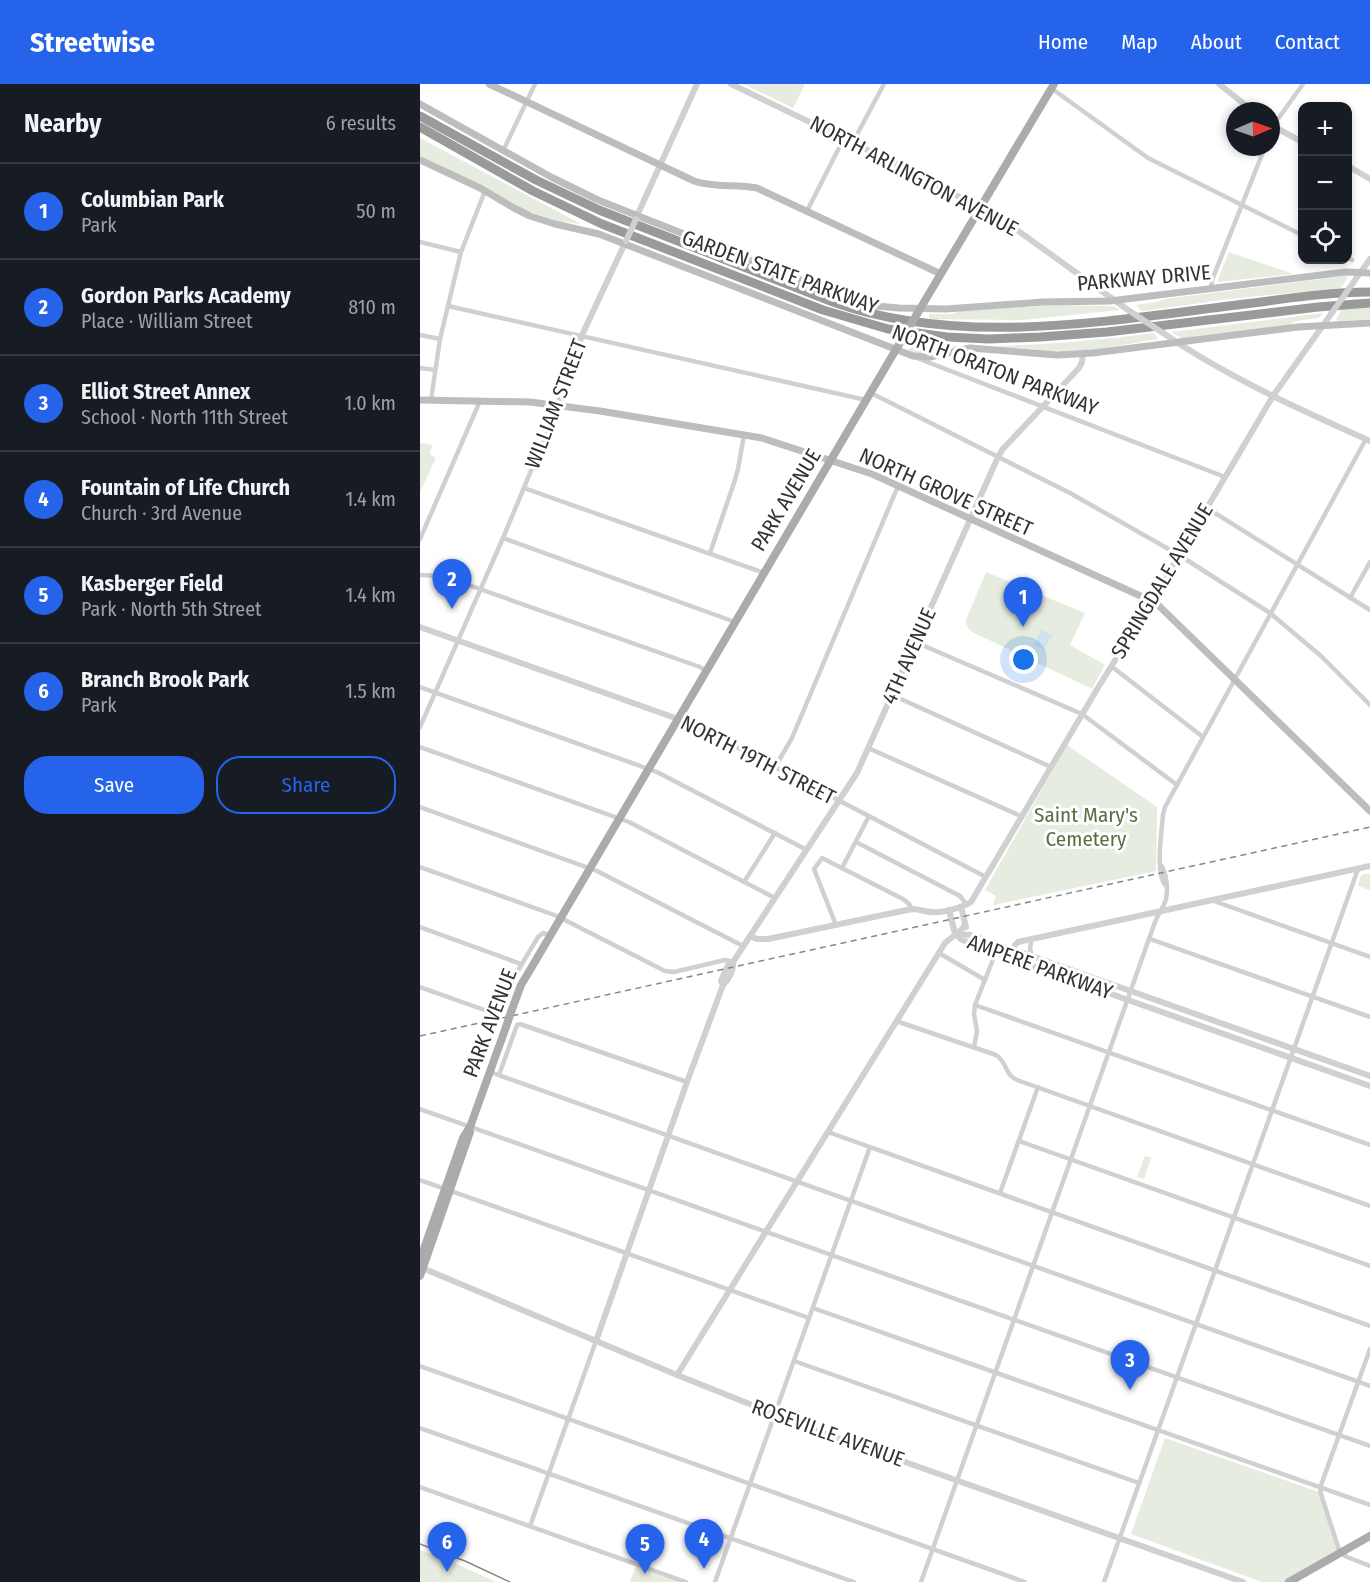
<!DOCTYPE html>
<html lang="en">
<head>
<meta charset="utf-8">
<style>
	body { margin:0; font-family:"Fira Sans Condensed",sans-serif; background:#20242c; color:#f1f3f6 }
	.controls { position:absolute; right:18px; top:18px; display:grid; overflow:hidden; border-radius:12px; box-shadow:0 3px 9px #0003 }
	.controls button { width:54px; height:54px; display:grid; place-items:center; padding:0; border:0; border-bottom:2px solid #363941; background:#171b24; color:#f1f3f6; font:30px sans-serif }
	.compass { position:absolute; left:806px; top:18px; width:54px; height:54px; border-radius:50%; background:#171b24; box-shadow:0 3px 9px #0003; rotate:88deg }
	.you { position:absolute; left:604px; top:576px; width:21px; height:21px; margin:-15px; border:4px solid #fff; border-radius:50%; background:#1a73e8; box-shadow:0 0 0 9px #1a73e833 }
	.badge { display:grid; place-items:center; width:39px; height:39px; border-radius:50%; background:#2563eb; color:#fff; font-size:20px; font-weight:700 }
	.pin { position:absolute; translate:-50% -50px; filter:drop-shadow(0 2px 3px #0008) }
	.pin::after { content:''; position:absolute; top:32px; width:21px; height:18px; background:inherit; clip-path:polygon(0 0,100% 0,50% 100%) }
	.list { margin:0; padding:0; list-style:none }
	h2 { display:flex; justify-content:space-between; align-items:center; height:78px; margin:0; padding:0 24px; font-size:26px }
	h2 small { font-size:20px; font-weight:400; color:#9ea1a6 }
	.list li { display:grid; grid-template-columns:39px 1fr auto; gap:18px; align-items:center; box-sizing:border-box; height:96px; padding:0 24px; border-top:2px solid #363941 }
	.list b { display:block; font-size:22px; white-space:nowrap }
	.list p { margin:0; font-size:20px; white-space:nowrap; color:#9ea1a6 }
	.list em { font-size:20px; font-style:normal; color:#9ea1a6 }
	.actions { display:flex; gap:12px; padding:18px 24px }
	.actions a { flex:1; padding:14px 0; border:2px solid #2563eb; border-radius:24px; text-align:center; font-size:21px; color:#2563eb }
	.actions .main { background:#2563eb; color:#fff }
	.icon { flex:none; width:33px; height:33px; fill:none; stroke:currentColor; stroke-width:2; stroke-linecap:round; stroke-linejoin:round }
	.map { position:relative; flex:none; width:950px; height:1498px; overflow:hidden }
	header { display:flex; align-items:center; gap:36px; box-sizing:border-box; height:84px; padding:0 30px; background:#2563eb; color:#fff }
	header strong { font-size:28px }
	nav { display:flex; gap:33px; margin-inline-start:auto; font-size:21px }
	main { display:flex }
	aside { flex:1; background:#171b24 }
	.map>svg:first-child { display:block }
</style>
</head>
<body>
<header>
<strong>Streetwise</strong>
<nav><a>Home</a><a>Map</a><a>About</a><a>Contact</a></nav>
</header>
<main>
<aside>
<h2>Nearby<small>6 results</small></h2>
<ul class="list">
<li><span class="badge">1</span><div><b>Columbian Park</b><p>Park</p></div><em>50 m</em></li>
<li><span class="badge">2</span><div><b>Gordon Parks Academy</b><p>Place · William Street</p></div><em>810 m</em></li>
<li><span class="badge">3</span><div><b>Elliot Street Annex</b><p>School · North 11th Street</p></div><em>1.0 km</em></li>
<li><span class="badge">4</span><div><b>Fountain of Life Church</b><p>Church · 3rd Avenue</p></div><em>1.4 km</em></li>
<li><span class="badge">5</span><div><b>Kasberger Field</b><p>Park · North 5th Street</p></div><em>1.4 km</em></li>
<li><span class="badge">6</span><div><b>Branch Brook Park</b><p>Park</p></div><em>1.5 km</em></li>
</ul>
<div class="actions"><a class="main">Save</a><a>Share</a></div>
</aside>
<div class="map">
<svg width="950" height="1498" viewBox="0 0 950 1498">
	<rect width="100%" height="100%" fill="#fff"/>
	<!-- green -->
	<g fill="#e6ecdf">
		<polygon points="323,0 385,0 373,24"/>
		<polygon points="0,54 161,140 137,137 102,125 74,108 5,76 0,74"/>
		<polygon points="809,168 873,190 797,198"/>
		<polygon points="925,192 928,193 921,204 810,215 722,227 716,221 737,218 745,215"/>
		<polygon points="636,221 693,222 700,226 603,236 509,235 509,230 533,230 539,227"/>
		<polygon points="950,223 950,235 919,237 916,235 922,225"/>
		<polygon points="903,229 899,234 876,237 870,241 763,255 751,248"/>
		<path d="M 734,249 L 738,255 L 673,266 L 629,267 L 574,262 C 628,261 681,256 734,249 Z"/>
		<polygon points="493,258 540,262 497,271 489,266"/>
		<polygon points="0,359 12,361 10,370 16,374 0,408"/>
		<polygon points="566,488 665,529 650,561 685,581 672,605 550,547 546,539 546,536"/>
		<polygon points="647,661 737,723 736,787 573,821 576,812 565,806"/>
		<polygon points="950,789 950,806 938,802 941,791"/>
		<polygon points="725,1072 731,1074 724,1095 717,1093"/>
		<polygon points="745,1354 899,1408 917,1468 868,1498 842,1498 711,1450"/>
		<polygon points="0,1466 32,1478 76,1498 0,1498"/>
		<polygon points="216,1481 260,1498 210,1498"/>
	</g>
	<!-- water -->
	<polygon fill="#cfe2ee" points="621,546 633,551 624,565 614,561"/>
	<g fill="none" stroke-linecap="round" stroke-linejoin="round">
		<!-- minor -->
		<g stroke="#d0d0d0" stroke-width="4.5">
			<polyline points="631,4 728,74 882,151"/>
			<polyline points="851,47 853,42 883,0"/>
			<polyline points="433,58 464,0"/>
			<polyline points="83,67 115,0"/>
			<polyline points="387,127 424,54"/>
			<polyline points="0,158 41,168"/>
			<polyline points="928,173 932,176"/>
			<polyline points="791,205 792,196 845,63"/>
			<polyline points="28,222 446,316"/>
			<polyline points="0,251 20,255"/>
			<polyline points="497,274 805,393"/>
			<polyline points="0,284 15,286"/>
			<polyline points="451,309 650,409 759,471 850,529 901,572 950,621"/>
			<polyline points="11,316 20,255 41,168 65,107"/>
			<polyline points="104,404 344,489"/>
			<polyline points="787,424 950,526"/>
			<polyline points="83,454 315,538"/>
			<polyline points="0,455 60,317"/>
			<polyline points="290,469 314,399 318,385 324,351"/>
			<polyline points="0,491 23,492 280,583 286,587"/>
			<polyline points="930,514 950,478"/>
			<polyline points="495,558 662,630 757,701"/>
			<polyline points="691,582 783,653"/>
			<polyline points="0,603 237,688 387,766"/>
			<polyline points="472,611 631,683"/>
			<polyline points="258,635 276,642 566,793"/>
			<polyline points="0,643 83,454 138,322"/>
			<polyline points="0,663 209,738 355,814"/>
			<polyline points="448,664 601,732"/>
			<polyline points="355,683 372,654 478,402"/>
			<polyline points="0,723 177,787 323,862"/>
			<polyline points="436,758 540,812 547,821"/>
			<polyline points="0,783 137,832 245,887 254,888 305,876 313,878"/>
			<polyline points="422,784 449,732"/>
			<polyline points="324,798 355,749"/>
			<path d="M 745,801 C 735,788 742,747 743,730 L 745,723 L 946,355"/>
			<polyline points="794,817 950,873"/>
			<polyline points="416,841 394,785 402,774 483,815 489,820 492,825"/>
			<polyline points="0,843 101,880"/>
			<polyline points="730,855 950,933"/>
			<polyline points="611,859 610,865 612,872"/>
			<polyline points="519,869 565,896"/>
			<polyline points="0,903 73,929 80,929 93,895 118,853 123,849 130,851"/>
			<polyline points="555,921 950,1061"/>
			<path d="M 476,937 L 576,971 C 588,979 584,990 597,996 L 950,1122"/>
			<polyline points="554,963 557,947 554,930 555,921 576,868"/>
			<polyline points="70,988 950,1302"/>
			<polyline points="79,991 97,941 100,940 267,998"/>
			<polyline points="0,1025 950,1362"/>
			<polyline points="408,1048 950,1242"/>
			<polyline points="599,1057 950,1182"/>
			<polyline points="0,1096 389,1234"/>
			<polyline points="580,1109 618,1003"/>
			<polyline points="393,1224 950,1421"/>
			<polyline points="950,1265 900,1404 901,1410 920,1469 927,1473 950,1482"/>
			<polyline points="374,1277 719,1399"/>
			<polyline points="0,1282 605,1498"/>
			<polyline points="0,1344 434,1498"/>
			<polyline points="0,1403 266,1498"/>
			<polyline points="110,1442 176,1257"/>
			<polyline points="295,1498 450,1063"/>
			<path d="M 501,1498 L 735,838 C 738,830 744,823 746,815 C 748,805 747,790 741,781"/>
			<polyline points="684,1498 938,785"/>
		</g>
		<!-- tertiary -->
		<g stroke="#d0d0d0" stroke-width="6">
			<polyline points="311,0 491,87 586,138 708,226"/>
			<polyline points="799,0 833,27"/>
			<polyline points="851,41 882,58"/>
			<polyline points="928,82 950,95"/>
			<polyline points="216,134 277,0"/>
			<polyline points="933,199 950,175"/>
			<path d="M 743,249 C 807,293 879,325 950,357"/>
			<polyline points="138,322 162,251 206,157"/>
			<polyline points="0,543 258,635"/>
			<polyline points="541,823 546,843"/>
			<polyline points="529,826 535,850"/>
			<polyline points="535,850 542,856 590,874 950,1002"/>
			<polyline points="537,850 551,851 612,872 950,992"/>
			<path d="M 330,852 L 337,855 L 348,855 L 492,825 C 499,825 505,828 512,828 C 524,829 541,824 551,818 L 679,602 L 732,517 L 853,312 L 911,230"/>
			<polyline points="592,867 595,861 598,858 950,782"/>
			<polyline points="303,901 301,897 308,881 313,878 437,689 578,373 582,366 659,284 662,278 663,270"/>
			<polyline points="0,1183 257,1291 392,1345 823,1498"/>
			<path d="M 176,1257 L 267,998 L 303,901 C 309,896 314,886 313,878"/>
			<polyline points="257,1291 525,859 542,845 545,841"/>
		</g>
		<!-- secondary -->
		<g stroke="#bdbdbd" stroke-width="7">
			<path d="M 69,0 L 274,97 C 294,104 316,100 337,104 L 521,190"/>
			<polyline points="0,20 131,93 178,116 408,207 456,222 479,224 526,225 623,218 690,217 926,188 950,189"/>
			<polyline points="0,76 60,104 94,124 110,132 135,140 179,150 493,272 510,273 550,264 637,271 673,269 878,243 950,239"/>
			<polyline points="0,316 110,318 180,327 342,354 452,390 736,519 950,727"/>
		</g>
		<!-- primary -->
		<g stroke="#ababab" stroke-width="8">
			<polyline points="497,230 634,0"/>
			<polyline points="91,928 101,901 110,886 481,257"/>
			<polyline points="0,1176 43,1054 50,1043 86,943"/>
			<polyline points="0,1192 50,1048"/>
			<polyline points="869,1498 950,1452"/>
		</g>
		<!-- motorway -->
		<g stroke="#9a9a9a" stroke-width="9">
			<path d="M 0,32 L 116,96 L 179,126 L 413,218 C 547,266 703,234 841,218 C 877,213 914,208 950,208"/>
			<polyline points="0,43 113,107 182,140 403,226 468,245 527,253 569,255 620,253 687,248 898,223 950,219"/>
		</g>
		<!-- tram -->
		<polyline stroke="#888" stroke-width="1.5" points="0,1460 45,1477 90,1498"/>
		<!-- rail -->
		<polyline stroke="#888" stroke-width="1.5" stroke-dasharray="6 4.5" stroke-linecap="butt" points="0,952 950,743"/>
		<!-- tertiary-bridge -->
		<g stroke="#d0d0d0" stroke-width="6">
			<polyline points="206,157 216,135"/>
			<polyline points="708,226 743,249"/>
			<polyline points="911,230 933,199"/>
		</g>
		<!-- primary-bridge -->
		<g stroke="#ababab" stroke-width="8">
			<polyline points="481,257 497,230"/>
			<polyline points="86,943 91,928"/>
		</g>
	</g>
	<g text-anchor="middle" stroke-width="6" stroke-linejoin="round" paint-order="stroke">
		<!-- street labels -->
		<g font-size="21" fill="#333" stroke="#fff">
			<text transform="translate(494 92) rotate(28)" y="7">NORTH ARLINGTON AVENUE</text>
			<text transform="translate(360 188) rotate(20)" y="7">GARDEN STATE PARKWAY</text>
			<text transform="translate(724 194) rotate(-5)" y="7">PARKWAY DRIVE</text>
			<text transform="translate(575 286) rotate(21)" y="7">NORTH ORATON PARKWAY</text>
			<text transform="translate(136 320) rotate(-69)" y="7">WILLIAM STREET</text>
			<text transform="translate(526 408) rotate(24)" y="7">NORTH GROVE STREET</text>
			<text transform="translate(366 416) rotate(-59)" y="7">PARK AVENUE</text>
			<text transform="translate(742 497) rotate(-59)" y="7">SPRINGDALE AVENUE</text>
			<text transform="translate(489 572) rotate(-66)" y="7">4TH AVENUE</text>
			<text transform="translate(338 676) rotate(27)" y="7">NORTH 19TH STREET</text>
			<text transform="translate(620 883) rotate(20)" y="7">AMPERE PARKWAY</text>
			<text transform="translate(70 939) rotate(-69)" y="7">PARK AVENUE</text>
			<text transform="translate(408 1349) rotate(20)" y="7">ROSEVILLE AVENUE</text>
		</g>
		<!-- park labels -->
		<g font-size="21" fill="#56703f" stroke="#fff">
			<text x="666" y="738">Saint Mary's<tspan x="666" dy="24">Cemetery</tspan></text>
		</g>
	</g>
</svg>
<div class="controls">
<button>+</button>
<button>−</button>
<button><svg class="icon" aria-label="locate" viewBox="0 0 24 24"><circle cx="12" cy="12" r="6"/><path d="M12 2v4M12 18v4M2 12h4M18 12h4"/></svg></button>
</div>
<svg class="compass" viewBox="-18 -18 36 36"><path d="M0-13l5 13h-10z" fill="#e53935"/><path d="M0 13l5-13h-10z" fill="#9ea1a6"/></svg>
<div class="you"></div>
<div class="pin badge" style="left:603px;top:543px">1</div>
<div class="pin badge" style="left:32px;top:525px">2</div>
<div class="pin badge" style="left:710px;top:1306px">3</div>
<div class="pin badge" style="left:284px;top:1485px">4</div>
<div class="pin badge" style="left:225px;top:1490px">5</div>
<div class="pin badge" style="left:27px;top:1488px">6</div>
</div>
</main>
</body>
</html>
